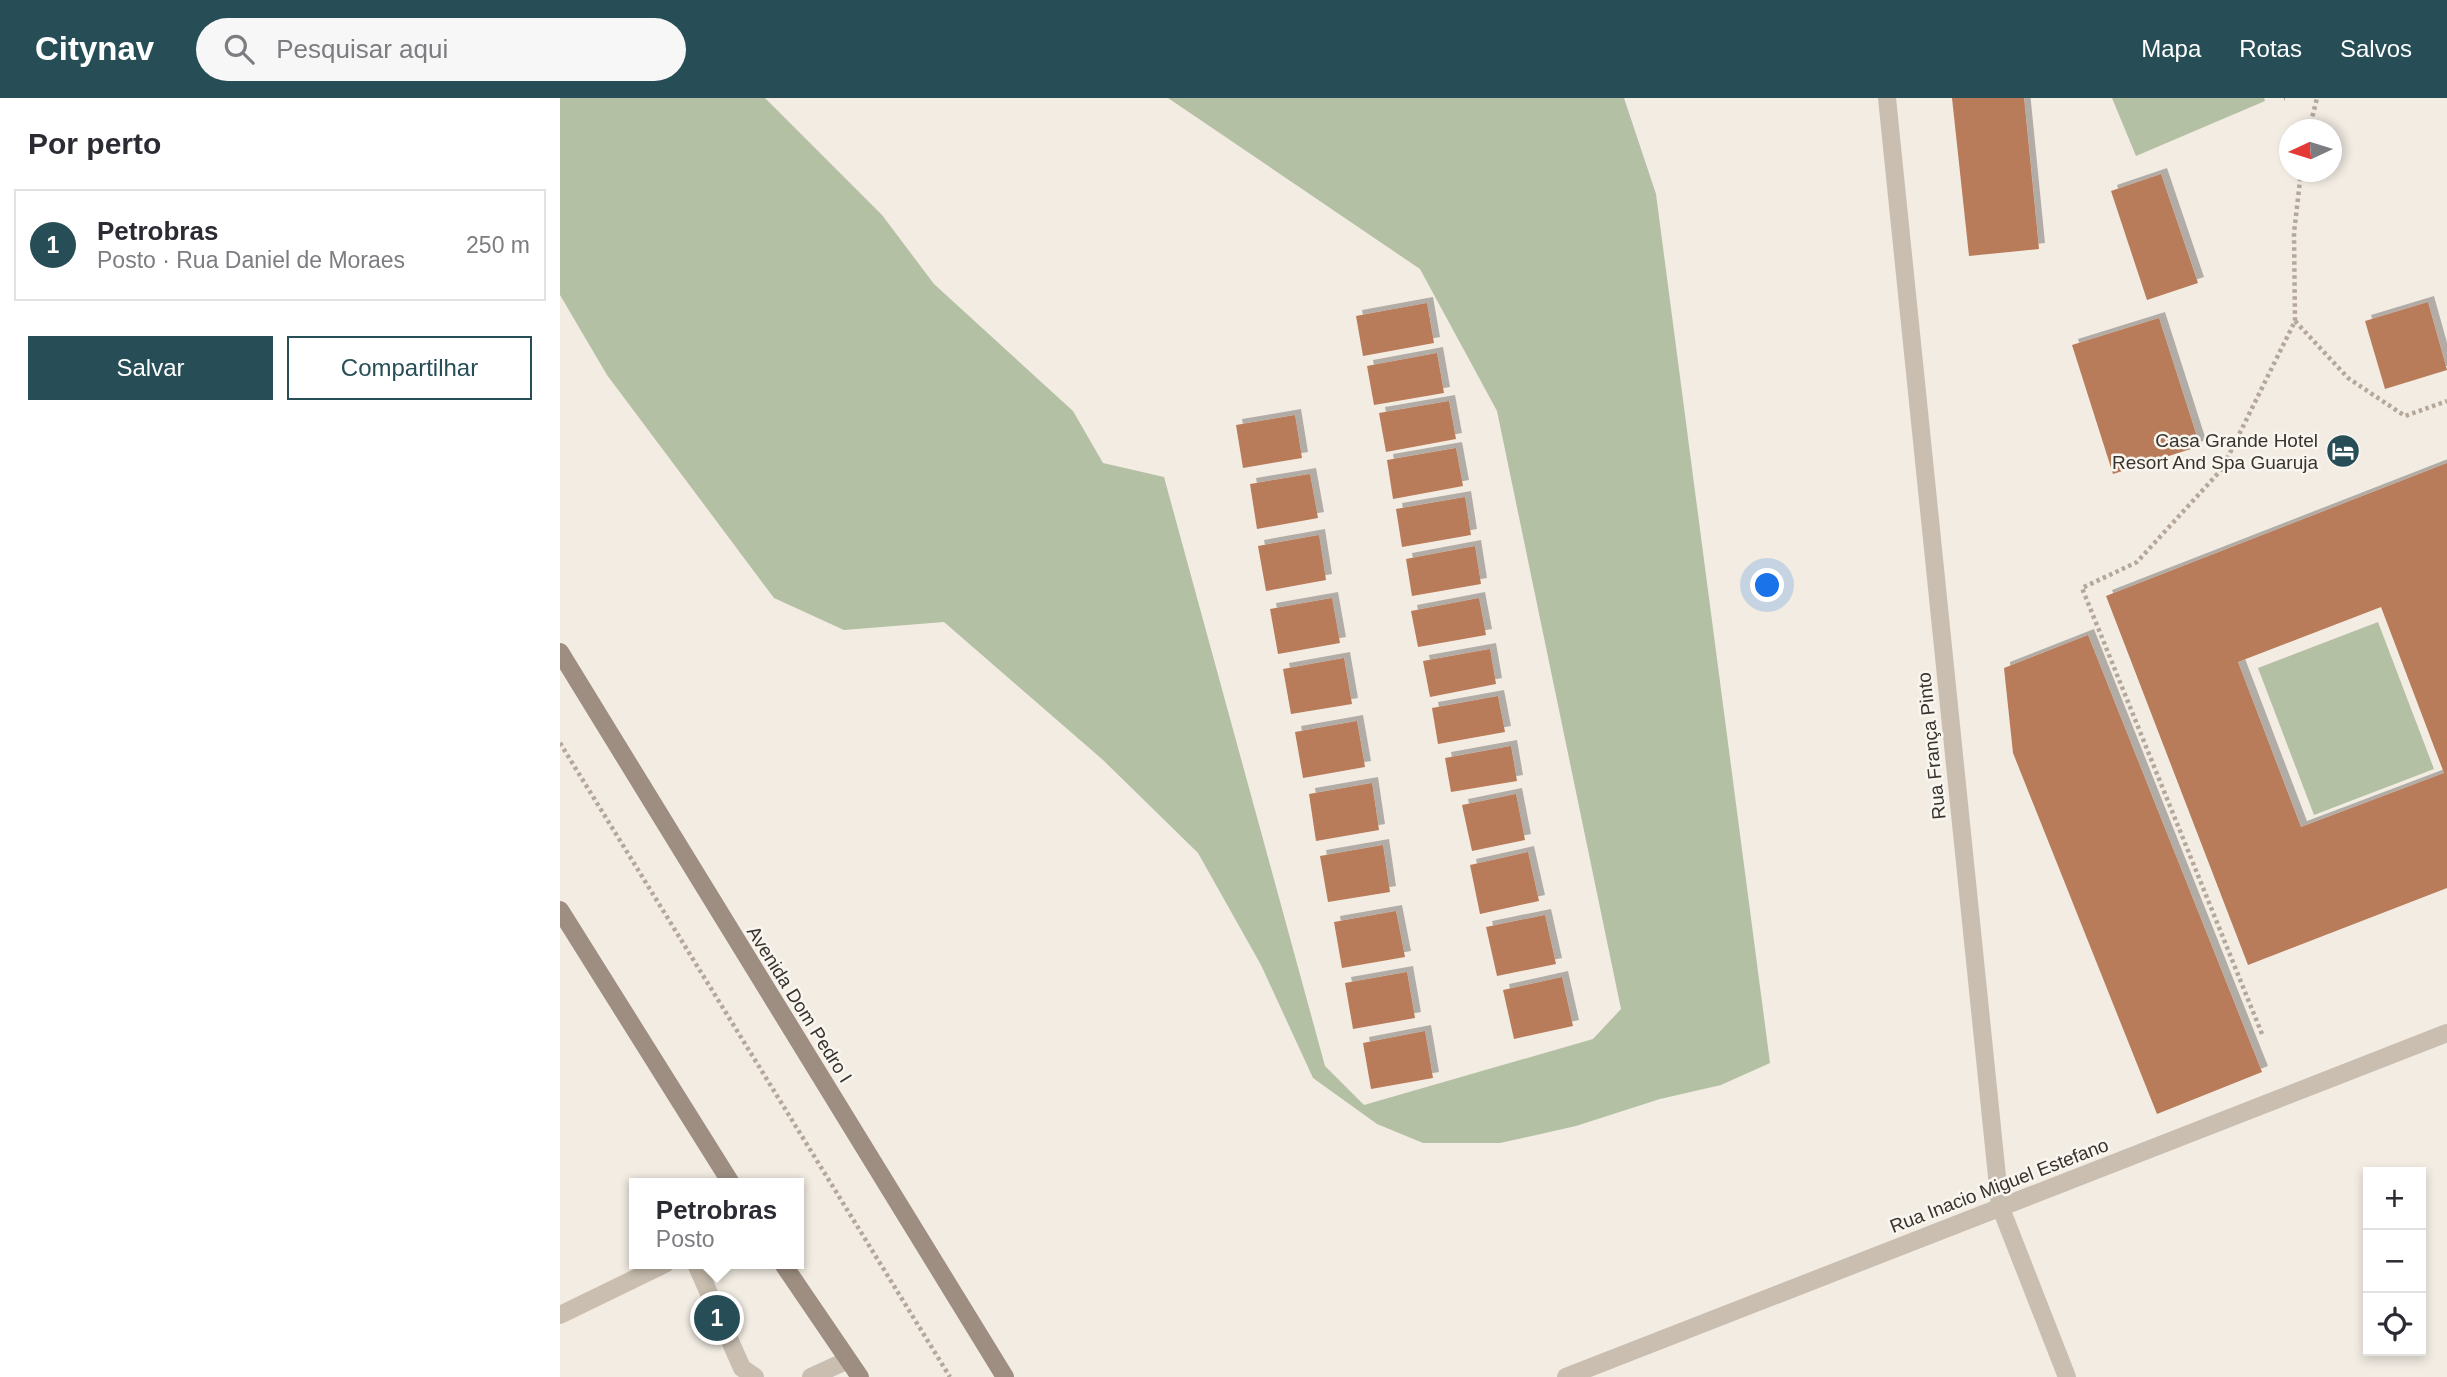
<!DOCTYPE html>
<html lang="pt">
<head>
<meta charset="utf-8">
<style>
	body { margin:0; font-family:Helvetica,sans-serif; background:#f7f7f7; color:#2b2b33 }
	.controls { position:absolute; right:21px; bottom:21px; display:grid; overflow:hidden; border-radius:0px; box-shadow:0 4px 10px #0003 }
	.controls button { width:63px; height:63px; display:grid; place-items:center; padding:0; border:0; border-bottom:2px solid #e1e1e2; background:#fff; color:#2b2b33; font:35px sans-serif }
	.compass { position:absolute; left:1719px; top:21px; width:63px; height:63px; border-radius:50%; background:#fff; box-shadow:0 4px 10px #0003; rotate:266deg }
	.you { position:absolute; left:1208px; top:488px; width:24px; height:24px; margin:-18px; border:5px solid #fff; border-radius:50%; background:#1a73e8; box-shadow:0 0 0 10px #1a73e833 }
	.badge { display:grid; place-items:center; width:46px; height:46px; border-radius:50%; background:#274e56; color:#fff; font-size:23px; font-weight:700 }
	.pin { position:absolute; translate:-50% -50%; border:4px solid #fff; box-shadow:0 2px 7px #0006 }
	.popup { position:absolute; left:69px; top:1080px; width:175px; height:91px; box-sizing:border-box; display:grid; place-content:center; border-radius:0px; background:#fff; filter:drop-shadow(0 2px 5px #0005); font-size:23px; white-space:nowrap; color:#7c7c81 }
	.popup b { font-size:26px; color:#2b2b33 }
	.popup::after { content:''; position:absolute; left:50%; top:100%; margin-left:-14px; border:14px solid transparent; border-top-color:#fff }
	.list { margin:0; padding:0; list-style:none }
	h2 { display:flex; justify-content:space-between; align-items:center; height:91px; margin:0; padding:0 28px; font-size:30px }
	h2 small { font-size:23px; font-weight:400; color:#7c7c81 }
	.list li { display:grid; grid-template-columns:46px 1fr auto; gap:21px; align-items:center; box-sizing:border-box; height:112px; margin:0 14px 14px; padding:0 14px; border:2px solid #e1e1e2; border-radius:0px }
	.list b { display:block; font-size:26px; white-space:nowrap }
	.list p { margin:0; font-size:23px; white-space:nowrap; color:#7c7c81 }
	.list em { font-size:23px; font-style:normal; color:#7c7c81 }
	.actions { display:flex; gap:14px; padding:21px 28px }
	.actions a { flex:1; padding:16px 0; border:2px solid #274e56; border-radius:0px; text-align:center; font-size:24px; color:#274e56 }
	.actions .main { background:#274e56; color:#fff }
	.icon { flex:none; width:38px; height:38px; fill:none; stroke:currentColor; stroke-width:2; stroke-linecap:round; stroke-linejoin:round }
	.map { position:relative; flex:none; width:1887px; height:1279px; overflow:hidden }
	header { display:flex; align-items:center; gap:42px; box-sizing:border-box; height:98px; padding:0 35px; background:#274e56; color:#fff }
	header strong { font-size:33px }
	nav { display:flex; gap:38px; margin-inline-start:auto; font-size:24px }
	.search { width:490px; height:63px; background:#f7f7f7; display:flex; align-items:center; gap:18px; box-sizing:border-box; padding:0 24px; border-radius:38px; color:#7c7c81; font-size:26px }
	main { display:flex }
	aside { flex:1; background:#fff }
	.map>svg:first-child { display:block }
</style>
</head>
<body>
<header>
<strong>Citynav</strong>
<div class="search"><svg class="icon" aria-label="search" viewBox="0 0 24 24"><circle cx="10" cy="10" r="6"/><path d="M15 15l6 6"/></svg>Pesquisar aqui</div>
<nav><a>Mapa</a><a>Rotas</a><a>Salvos</a></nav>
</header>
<main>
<aside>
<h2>Por perto<small></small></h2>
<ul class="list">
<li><span class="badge">1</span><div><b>Petrobras</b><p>Posto · Rua Daniel de Moraes</p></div><em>250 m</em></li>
</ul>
<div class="actions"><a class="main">Salvar</a><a>Compartilhar</a></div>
</aside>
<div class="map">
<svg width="1887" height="1279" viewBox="0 0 1887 1279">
	<defs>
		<filter id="shadow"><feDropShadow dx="6" dy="-6" stdDeviation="0" flood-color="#0004"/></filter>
	</defs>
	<rect width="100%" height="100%" fill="#f2ece3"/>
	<!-- green -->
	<g fill="#b4c0a4">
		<polygon points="0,0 205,0 322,117 374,186 513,313 543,365 604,379 765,968 804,1007 1033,941 1061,911 937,313 860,171 608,0 1064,0 1096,96 1210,965 1161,987 1100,1001 1016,1028 940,1045 863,1045 817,1026 753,980 701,867 638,755 543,662 384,524 284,532 214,500 47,277 0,197"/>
		<polygon points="1552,0 1704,0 1705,3 1576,58"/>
		<polygon points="1818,524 1874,671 1754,717 1698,570"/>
	</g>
	<!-- building -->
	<g fill="#b97b5a" fill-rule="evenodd" filter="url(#shadow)">
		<polygon points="1392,0 1464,0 1479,151 1409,158"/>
		<polygon points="1601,76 1638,185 1587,202 1551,93"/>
		<polygon points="1868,204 1887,272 1825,291 1805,223"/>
		<polygon points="867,205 874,245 803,258 796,218"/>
		<polygon points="1599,220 1640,348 1553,376 1512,247"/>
		<polygon points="877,255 884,295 814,307 807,268"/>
		<polygon points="889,303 896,341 826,354 819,315"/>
		<polygon points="735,317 742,360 683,370 676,327"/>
		<polygon points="896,350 903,388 833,401 827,362"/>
		<path d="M 1887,365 L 1887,790 L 1688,867 L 1546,498 ZM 1821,509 L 1884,675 L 1741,729 L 1678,564 Z"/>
		<polygon points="750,376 758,420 697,431 690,386"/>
		<polygon points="905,399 911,437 842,449 836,411"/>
		<polygon points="759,437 766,482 706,493 698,448"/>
		<polygon points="915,448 921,486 852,498 846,461"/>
		<polygon points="772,500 780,545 718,556 710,511"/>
		<polygon points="919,500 926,537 858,549 851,513"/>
		<polygon points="1528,537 1702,974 1597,1016 1453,655 1444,570"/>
		<polygon points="930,551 936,586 870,599 863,563"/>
		<polygon points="784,560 792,606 731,616 723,571"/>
		<polygon points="938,598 945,634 878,646 872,610"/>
		<polygon points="797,623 805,669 743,680 735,634"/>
		<polygon points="951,648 957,683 891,694 885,660"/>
		<polygon points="812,685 819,732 756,743 749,696"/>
		<polygon points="956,696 965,742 912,753 902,707"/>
		<polygon points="823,747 830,794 768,804 760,758"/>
		<polygon points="968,754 979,803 920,816 910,767"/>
		<polygon points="836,813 845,859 782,870 774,824"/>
		<polygon points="985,817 996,866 937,878 926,829"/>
		<polygon points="847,874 855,920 793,931 785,885"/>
		<polygon points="1002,879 1013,928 954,941 943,892"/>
		<polygon points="865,933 873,980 811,991 803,945"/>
	</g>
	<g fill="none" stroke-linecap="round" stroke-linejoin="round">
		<!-- path -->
		<g stroke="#b5a89a" stroke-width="4.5" stroke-dasharray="3.5 3.5" stroke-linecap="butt">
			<polyline points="1724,0 1725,0"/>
			<polyline points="1749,32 1757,0"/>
			<polyline points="1735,223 1788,280 1845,318 1887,303"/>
			<polyline points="0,645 390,1279"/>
			<polyline points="1702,936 1522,490 1577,464 1662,371 1735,223 1734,135 1741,74"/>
		</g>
		<!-- service -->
		<g stroke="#c9beb0" stroke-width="18">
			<polyline points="136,1166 182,1270 195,1279"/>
			<polyline points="251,1279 288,1262"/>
		</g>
		<!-- minor -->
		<g stroke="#c9beb0" stroke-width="18">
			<polyline points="1327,0 1440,1108 1507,1279"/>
			<polyline points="0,1217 105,1166"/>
			<polyline points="1006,1279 1887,935"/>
		</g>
		<!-- secondary -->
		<g stroke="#9d8e81" stroke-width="18">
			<polyline points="0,554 445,1279"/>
			<polyline points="0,812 171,1085"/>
			<polyline points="223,1166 300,1279"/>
		</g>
	</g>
	<!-- icons -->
	<defs>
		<g id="hotel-disc" transform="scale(1.75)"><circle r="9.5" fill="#274e56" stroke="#f9f6f0"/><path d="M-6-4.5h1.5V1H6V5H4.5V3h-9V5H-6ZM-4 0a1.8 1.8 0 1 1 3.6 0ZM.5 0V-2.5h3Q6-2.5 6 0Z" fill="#fff"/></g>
	</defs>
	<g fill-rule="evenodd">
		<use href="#hotel-disc" x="1783" y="353"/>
	</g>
	<g text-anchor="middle" stroke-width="5" stroke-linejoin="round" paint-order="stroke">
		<!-- poi labels -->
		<g font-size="19" fill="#39322d" stroke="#f9f6f0" text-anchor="end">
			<text x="1758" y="349">Casa Grande Hotel<tspan x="1758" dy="22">Resort And Spa Guaruja</tspan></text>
		</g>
		<!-- street labels -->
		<g font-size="19" fill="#39322d" stroke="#f9f6f0">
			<text transform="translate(1371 648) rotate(-96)" y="7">Rua França Pinto</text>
			<text transform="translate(240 906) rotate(58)" y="7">Avenida Dom Pedro I</text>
			<text transform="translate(1439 1087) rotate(-21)" y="7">Rua Inacio Miguel Estefano</text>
		</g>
	</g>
</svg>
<div class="controls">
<button>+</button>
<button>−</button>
<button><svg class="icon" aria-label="locate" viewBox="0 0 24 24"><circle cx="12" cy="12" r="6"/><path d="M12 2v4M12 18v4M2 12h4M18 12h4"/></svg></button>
</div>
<svg class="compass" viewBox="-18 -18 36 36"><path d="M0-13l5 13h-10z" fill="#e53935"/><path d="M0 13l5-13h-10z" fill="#7c7c81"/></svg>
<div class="you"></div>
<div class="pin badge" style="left:157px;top:1220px">1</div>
<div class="popup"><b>Petrobras</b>Posto</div>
</div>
</main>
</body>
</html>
